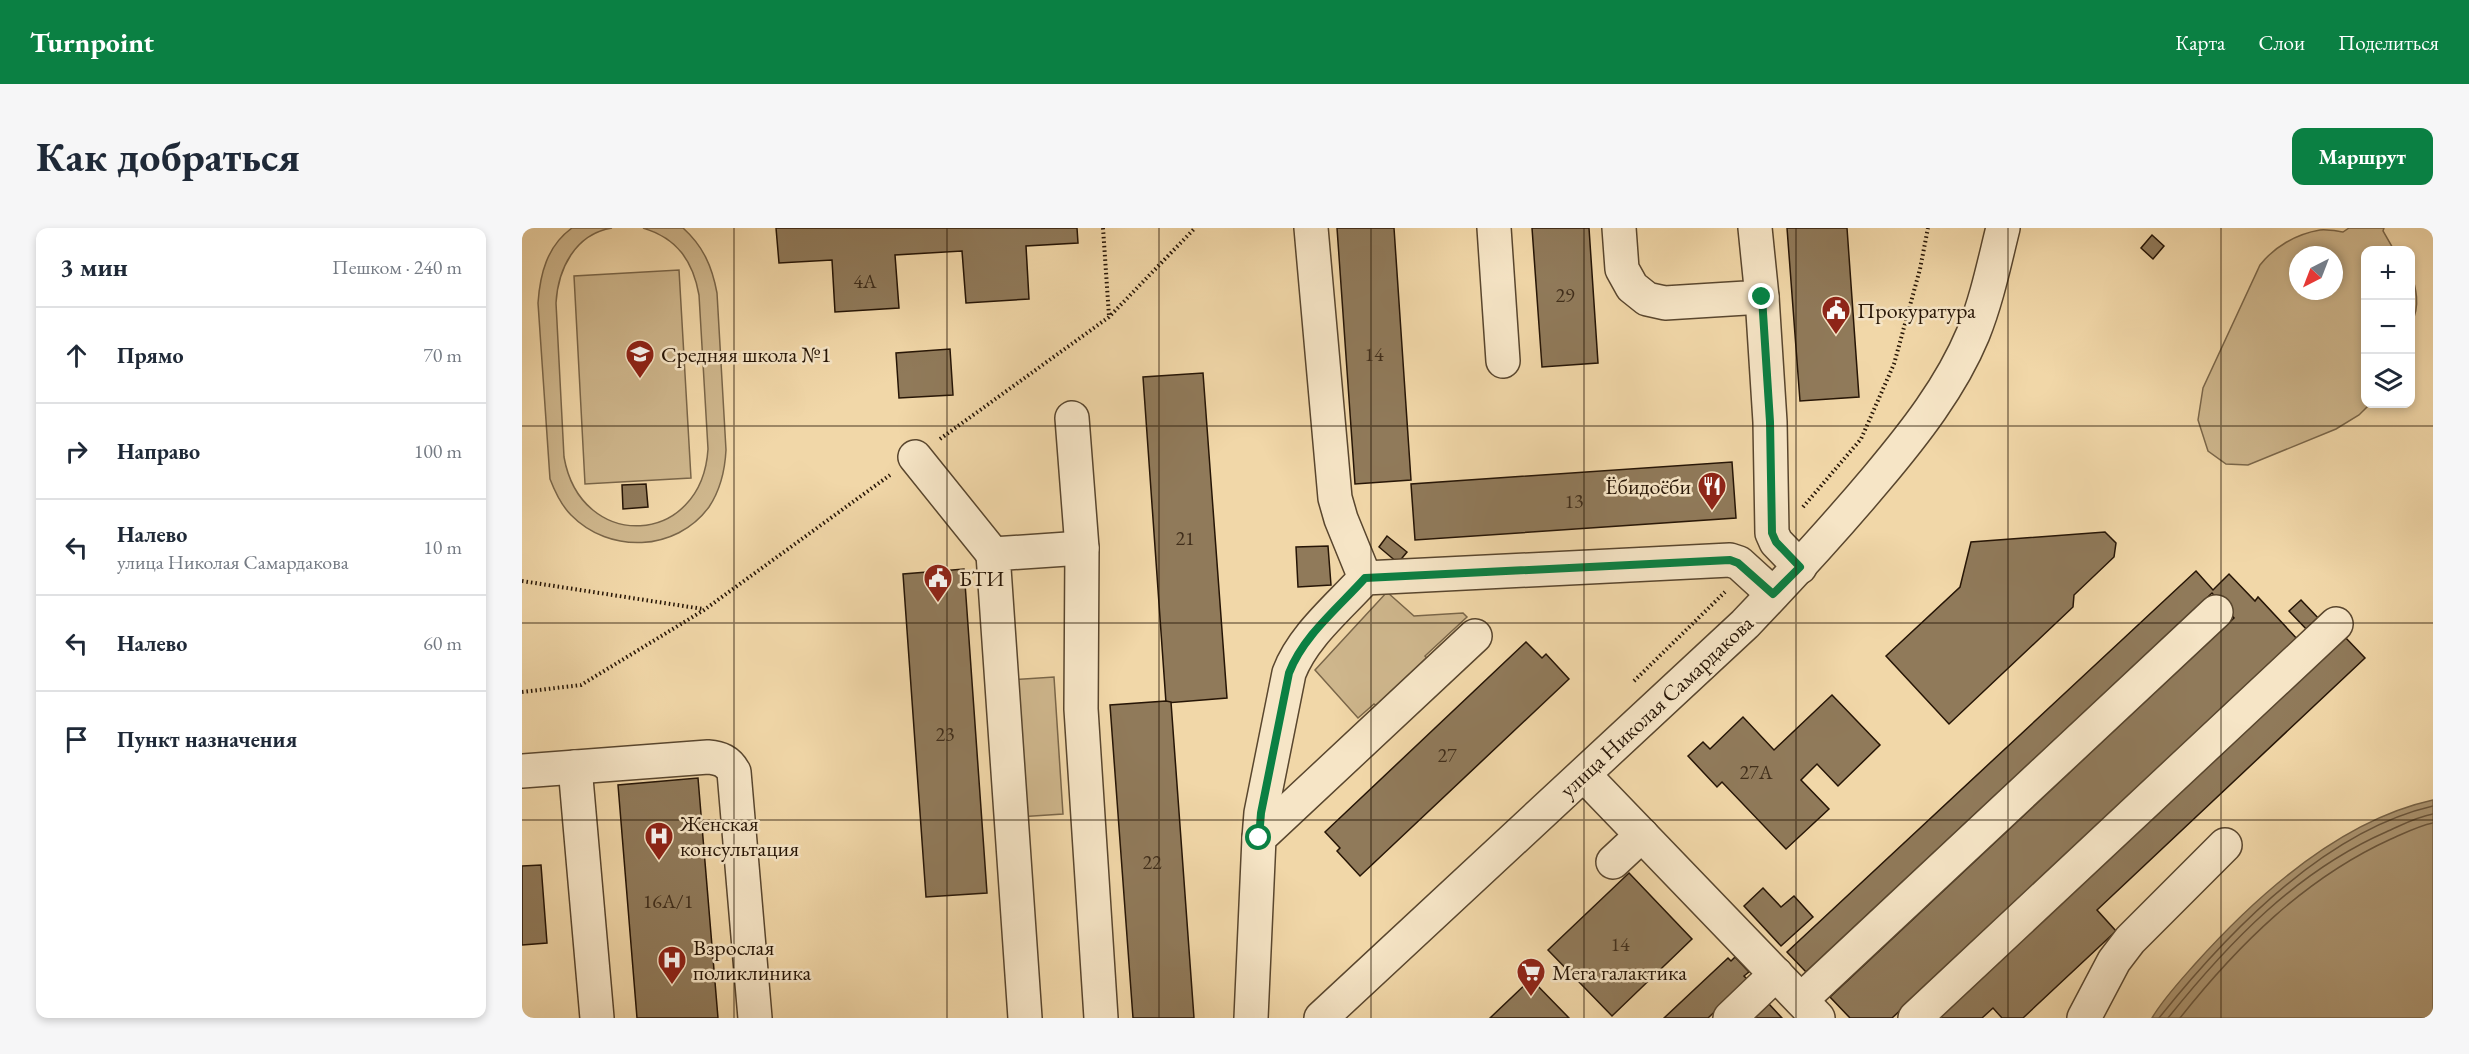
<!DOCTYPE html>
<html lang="ru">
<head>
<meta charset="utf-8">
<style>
	body { margin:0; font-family:"EB Garamond",serif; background:#f6f6f7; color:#1f2937 }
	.controls { position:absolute; right:18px; top:18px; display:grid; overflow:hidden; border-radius:12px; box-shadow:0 3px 9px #0003 }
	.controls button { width:54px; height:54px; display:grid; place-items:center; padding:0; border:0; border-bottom:2px solid #e0e1e3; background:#fff; color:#1f2937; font:30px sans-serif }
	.compass { position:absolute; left:1767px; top:18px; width:54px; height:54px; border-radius:50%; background:#fff; box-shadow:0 3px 9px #0003; rotate:222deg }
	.stop { position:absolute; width:18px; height:18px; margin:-14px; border:4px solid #0b8043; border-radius:50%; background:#fff }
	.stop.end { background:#0b8043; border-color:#fff; box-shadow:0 2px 6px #0008 }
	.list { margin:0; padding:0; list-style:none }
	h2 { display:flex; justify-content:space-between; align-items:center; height:78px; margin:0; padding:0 24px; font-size:26px }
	h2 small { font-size:20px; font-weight:400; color:#747a83 }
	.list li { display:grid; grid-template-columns:39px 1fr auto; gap:18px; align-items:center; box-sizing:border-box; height:96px; padding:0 24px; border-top:2px solid #e0e1e3 }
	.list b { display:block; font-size:22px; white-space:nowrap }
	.list p { margin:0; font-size:20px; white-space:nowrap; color:#747a83 }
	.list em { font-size:20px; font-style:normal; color:#747a83 }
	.icon { flex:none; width:33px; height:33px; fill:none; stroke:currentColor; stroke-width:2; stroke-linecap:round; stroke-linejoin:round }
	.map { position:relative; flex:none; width:1911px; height:790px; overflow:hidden; border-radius:12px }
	header { display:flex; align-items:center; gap:36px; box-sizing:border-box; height:84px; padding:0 30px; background:#0b8043; color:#fff }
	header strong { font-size:28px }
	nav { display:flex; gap:33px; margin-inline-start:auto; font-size:21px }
	.intro { display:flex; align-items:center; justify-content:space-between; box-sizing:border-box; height:144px; padding:0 36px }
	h1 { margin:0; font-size:42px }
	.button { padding:15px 27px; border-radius:12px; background:#0b8043; color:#fff; font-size:21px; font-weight:700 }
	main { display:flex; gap:36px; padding:0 36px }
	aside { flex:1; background:#fff; border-radius:12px; box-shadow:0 3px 9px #0003 }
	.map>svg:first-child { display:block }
</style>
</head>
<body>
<header>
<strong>Turnpoint</strong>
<nav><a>Карта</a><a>Слои</a><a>Поделиться</a></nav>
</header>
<div class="intro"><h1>Как добраться</h1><a class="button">Маршрут</a></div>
<main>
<aside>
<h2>3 мин<small>Пешком · 240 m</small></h2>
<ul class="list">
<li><svg class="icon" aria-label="ahead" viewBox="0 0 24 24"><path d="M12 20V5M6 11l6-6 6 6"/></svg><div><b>Прямо</b></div><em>70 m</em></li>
<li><svg class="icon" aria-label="right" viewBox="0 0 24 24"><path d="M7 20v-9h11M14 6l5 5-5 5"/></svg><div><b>Направо</b></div><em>100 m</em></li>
<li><svg class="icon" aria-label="left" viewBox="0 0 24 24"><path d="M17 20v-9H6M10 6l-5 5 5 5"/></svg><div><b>Налево</b><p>улица Николая Самардакова</p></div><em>10 m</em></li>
<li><svg class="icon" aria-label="left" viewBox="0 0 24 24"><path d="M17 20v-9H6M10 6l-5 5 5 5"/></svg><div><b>Налево</b></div><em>60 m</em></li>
<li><svg class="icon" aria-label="arrive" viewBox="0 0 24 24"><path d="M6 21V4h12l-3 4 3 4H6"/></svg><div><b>Пункт назначения</b></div></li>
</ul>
</aside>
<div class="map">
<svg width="1911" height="790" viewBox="0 0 1911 790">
	<rect width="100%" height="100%" fill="#f1d7a8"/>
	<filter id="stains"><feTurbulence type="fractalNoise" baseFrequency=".00333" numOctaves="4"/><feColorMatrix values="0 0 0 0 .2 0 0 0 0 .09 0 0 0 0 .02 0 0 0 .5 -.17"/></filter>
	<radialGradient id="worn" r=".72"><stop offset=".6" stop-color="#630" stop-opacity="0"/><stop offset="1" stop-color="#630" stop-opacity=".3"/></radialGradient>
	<!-- green -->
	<g fill="#ceb68c" stroke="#7a6649" stroke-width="1.5" fill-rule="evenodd">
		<path d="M 50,0 L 90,0 C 53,6 36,41 34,75 L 42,229 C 59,325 180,319 186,221 L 177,67 C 171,33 155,10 121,0 L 161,0 C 181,18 190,38 195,65 L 204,222 C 203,242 199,261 187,279 C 154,324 87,326 49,287 C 39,277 33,264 28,251 L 16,75 C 18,46 25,18 50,0 Z"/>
		<path d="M 1827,0 L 1862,0 L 1861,3 L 1872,22 L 1844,22 L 1844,176 L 1848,176 L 1837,187 L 1814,201 L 1726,237 L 1704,236 L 1686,223 L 1676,192 L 1681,160 L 1738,37 C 1752,19 1774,6 1798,2 C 1805,1 1814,3 1821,4 ZM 1776,27 L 1812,27 L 1812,63 L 1776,63 Z"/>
		<path d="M 1888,41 C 1894,60 1899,78 1889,96 Z"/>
		<polygon points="157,42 169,250 63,256 52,48"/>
		<polygon points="865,364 892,388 941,385 945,389 903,428 908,434 858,481 852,476 836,490 793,442"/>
		<polygon points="532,449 541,586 496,589 488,452"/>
	</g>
	<!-- water -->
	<path fill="#ac9571" stroke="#766246" stroke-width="1.5" d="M 1911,572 L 1911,790 L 1630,790 C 1641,771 1658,753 1673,736 C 1734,668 1819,592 1911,572 Z"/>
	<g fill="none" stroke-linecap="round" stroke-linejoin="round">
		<!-- shore -->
		<g stroke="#69553c" stroke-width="1.5">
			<path d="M 1637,790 C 1704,706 1802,603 1911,578"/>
			<path d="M 1646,790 C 1706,715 1775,643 1864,604 C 1880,597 1894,589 1911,586"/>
			<path d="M 1658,790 C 1715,718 1783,650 1869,611 C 1883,605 1896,598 1911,595"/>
		</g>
	</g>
	<!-- building -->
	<g fill="#907a5a" stroke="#261506" stroke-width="1.5">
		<polygon points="254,0 555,0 556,15 504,18 507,71 444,75 440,23 373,27 377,80 313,84 310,32 257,35"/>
		<polygon points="815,0 872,0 889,252 833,256"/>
		<polygon points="1010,0 1067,0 1076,135 1020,139"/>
		<polygon points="1265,0 1325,0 1337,169 1278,173"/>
		<polygon points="1630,7 1642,18 1631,31 1619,20"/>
		<polygon points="428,121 431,167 377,170 374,125"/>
		<polygon points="681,145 705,470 644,475 621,149"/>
		<polygon points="1210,234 1214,290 893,312 889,256"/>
		<polygon points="124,256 126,279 101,281 100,257"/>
		<polygon points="1583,304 1594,315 1592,329 1552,367 1551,379 1427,496 1364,428 1438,359 1449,314"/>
		<polygon points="865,308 885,324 876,335 857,319"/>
		<polygon points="806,318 809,357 776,359 774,319"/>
		<polygon points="442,341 465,665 404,669 381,346"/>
		<polygon points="1674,343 1691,362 1707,346 1733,373 1736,369 1777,413 1681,499 1370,790 1328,790 1308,769 1712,390 1690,365 1284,744 1265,724"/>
		<polygon points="1779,372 1798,392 1786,403 1767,383"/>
		<polygon points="1822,408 1843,430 1575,682 1594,703 1501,790 1480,790 1471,780 1460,790 1415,790"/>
		<polygon points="1004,414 1020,430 1024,426 1047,451 838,648 815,623 818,620 803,604"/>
		<polygon points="1310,467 1358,517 1316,558 1295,536 1279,552 1307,581 1264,621 1200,554 1195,559 1166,528 1181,514 1188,521 1221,489 1252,522"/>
		<polygon points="644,473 649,474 672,790 611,790 588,477"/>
		<polygon points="176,550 196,790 115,790 96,557"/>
		<polygon points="19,637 25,715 0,717 0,638"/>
		<polygon points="1107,645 1170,711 1090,788 1026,722"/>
		<polygon points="1241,660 1259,679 1272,668 1291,689 1259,718 1222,678"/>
		<polygon points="1213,729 1227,744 1222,748 1226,752 1186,790 1142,790 1206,730 1209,733"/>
		<polygon points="1009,751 1047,790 968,790"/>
		<polygon points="1247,776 1260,790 1232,790"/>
	</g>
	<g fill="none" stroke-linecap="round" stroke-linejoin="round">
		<!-- minor casing -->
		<g stroke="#59462e" stroke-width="36">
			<g id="minor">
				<polyline points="789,0 813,270 819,291 843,350"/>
				<polyline points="972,0 981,133"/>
				<polyline points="1097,0 1100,41 1110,59 1125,71 1143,75 1240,69 1233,0"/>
				<polyline points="1240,69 1248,194 1250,305 1254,314 1278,339"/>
				<polyline points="550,190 560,320 559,481 579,790"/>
				<polyline points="393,229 471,326"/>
				<polyline points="53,539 75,790"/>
				<path d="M 0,543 L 186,529 C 198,530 206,533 212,544 L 233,790"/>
				<polyline points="1062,547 1296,790"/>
				<path d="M 737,610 L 739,585 L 767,445 C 781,408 817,379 843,350 L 1208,332 L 1217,335 L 1251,366"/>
				<polyline points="1091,634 1120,607"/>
				<polyline points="1279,772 1694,384"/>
				<polyline points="503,790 471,326 560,320"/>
				<polyline points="729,790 737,610 953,408"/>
				<path d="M 799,790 L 1223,396 C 1268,349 1313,300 1355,250 C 1392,206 1429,159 1451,106 C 1465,71 1472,36 1481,0"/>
				<polyline points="1208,790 1254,746"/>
				<polyline points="1393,790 1814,396"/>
				<polyline points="1562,790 1592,733 1608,712 1703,617"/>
			</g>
		</g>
		<!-- path -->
		<g stroke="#261506" stroke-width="4" stroke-dasharray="1.5 3" stroke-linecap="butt">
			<polyline points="581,0 587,88"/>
			<polyline points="418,211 587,89 673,0"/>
			<polyline points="1281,279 1339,211 1372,136 1398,41 1406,0"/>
			<polyline points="0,353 181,381"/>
			<polyline points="1112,453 1203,364"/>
			<polyline points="0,464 59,457 182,382 368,247"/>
		</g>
		<!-- minor -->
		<use href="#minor" stroke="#f6e5c6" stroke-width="33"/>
	</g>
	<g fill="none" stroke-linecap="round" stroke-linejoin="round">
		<!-- route -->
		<path stroke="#0b8043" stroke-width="8" d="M 737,610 L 739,585 L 767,445 C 781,408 817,379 843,350 L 1208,332 L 1216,335 L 1251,366 L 1278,339 L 1254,314 L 1250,305 L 1248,194 L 1240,69"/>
	</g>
	<!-- grid -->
	<path fill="none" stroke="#261506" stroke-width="1.5" stroke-opacity="0.55" d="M 212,0 L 212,790M 425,0 L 425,790M 637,0 L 637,790M 849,0 L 849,790M 1062,0 L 1062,790M 1274,0 L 1274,790M 1486,0 L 1486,790M 1699,0 L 1699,790M 0,198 L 1911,198M 0,395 L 1911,395M 0,592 L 1911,592"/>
	<!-- icons -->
	<defs>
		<g id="civic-pin" transform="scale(1.5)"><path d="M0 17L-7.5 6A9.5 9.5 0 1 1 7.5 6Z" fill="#8f2418" stroke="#f6e5c6"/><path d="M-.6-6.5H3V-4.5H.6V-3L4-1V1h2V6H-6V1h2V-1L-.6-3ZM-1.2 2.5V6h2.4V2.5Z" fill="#fff"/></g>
		<g id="school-pin" transform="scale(1.5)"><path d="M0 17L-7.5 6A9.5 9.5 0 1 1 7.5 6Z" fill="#8f2418" stroke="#f6e5c6"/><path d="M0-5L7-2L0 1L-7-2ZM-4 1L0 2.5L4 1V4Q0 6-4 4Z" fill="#fff"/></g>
		<g id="restaurant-pin" transform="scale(1.5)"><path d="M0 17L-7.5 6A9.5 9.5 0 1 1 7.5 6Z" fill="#8f2418" stroke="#f6e5c6"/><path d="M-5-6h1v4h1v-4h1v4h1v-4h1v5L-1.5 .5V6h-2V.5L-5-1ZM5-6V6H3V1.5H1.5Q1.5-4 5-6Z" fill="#fff"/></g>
		<g id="hospital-pin" transform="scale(1.5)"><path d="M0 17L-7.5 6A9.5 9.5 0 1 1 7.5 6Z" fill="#8f2418" stroke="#f6e5c6"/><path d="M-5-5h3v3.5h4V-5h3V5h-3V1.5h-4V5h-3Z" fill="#fff"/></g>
		<g id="supermarket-pin" transform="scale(1.5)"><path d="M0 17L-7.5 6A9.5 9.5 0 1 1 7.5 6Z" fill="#8f2418" stroke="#f6e5c6"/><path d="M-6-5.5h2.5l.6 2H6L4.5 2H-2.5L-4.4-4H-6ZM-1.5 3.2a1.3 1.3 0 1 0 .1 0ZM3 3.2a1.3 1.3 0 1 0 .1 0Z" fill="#fff"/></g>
	</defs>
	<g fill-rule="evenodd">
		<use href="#civic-pin" x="1314" y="82"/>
		<use href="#school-pin" x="118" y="126"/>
		<use href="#restaurant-pin" x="1190" y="258"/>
		<use href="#civic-pin" x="416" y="350"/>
		<use href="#hospital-pin" x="137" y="608"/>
		<use href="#hospital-pin" x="150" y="732"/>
		<use href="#supermarket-pin" x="1009" y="744"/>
	</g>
	<g text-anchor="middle" stroke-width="5" stroke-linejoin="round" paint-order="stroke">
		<!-- number labels -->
		<g font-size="20" fill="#402e1b">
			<text x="343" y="60">4А</text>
			<text x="1043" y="74">29</text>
			<text x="852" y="133">14</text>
			<text x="1052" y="280">13</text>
			<text x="663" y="317">21</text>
			<text x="423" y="513">23</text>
			<text x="925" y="534">27</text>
			<text x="1234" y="551">27А</text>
			<text x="630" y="641">22</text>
			<text x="146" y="680">16А/1</text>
			<text x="1098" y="723">14</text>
		</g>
		<!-- poi labels -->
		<g font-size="22" fill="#261506" stroke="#f6e5c6" text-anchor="start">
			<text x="1335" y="90">Прокуратура</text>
			<text x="139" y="134">Средняя школа №1</text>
			<text x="1169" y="266" text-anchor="end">Ёбидоёби</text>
			<text x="437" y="358">БТИ</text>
			<text x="158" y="603">Женская<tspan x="158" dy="25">консультация</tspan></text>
			<text x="171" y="727">Взрослая<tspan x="171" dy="25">поликлиника</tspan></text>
			<text x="1030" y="752">Мега галактика</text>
		</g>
		<!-- street labels -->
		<g font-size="22" fill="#261506" stroke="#f6e5c6">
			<text transform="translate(1134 478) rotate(-43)" y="8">улица Николая Самардакова</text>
		</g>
	</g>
	<rect width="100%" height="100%" filter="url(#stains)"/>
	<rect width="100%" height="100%" fill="url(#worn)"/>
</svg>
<div class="controls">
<button>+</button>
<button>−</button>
<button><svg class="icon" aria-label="layers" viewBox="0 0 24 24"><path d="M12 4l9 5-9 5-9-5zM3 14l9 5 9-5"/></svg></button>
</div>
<svg class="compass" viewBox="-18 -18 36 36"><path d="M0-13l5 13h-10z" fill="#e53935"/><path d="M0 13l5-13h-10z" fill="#747a83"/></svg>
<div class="stop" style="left:737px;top:610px"></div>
<div class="stop end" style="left:1240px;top:69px"></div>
</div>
</main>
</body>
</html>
